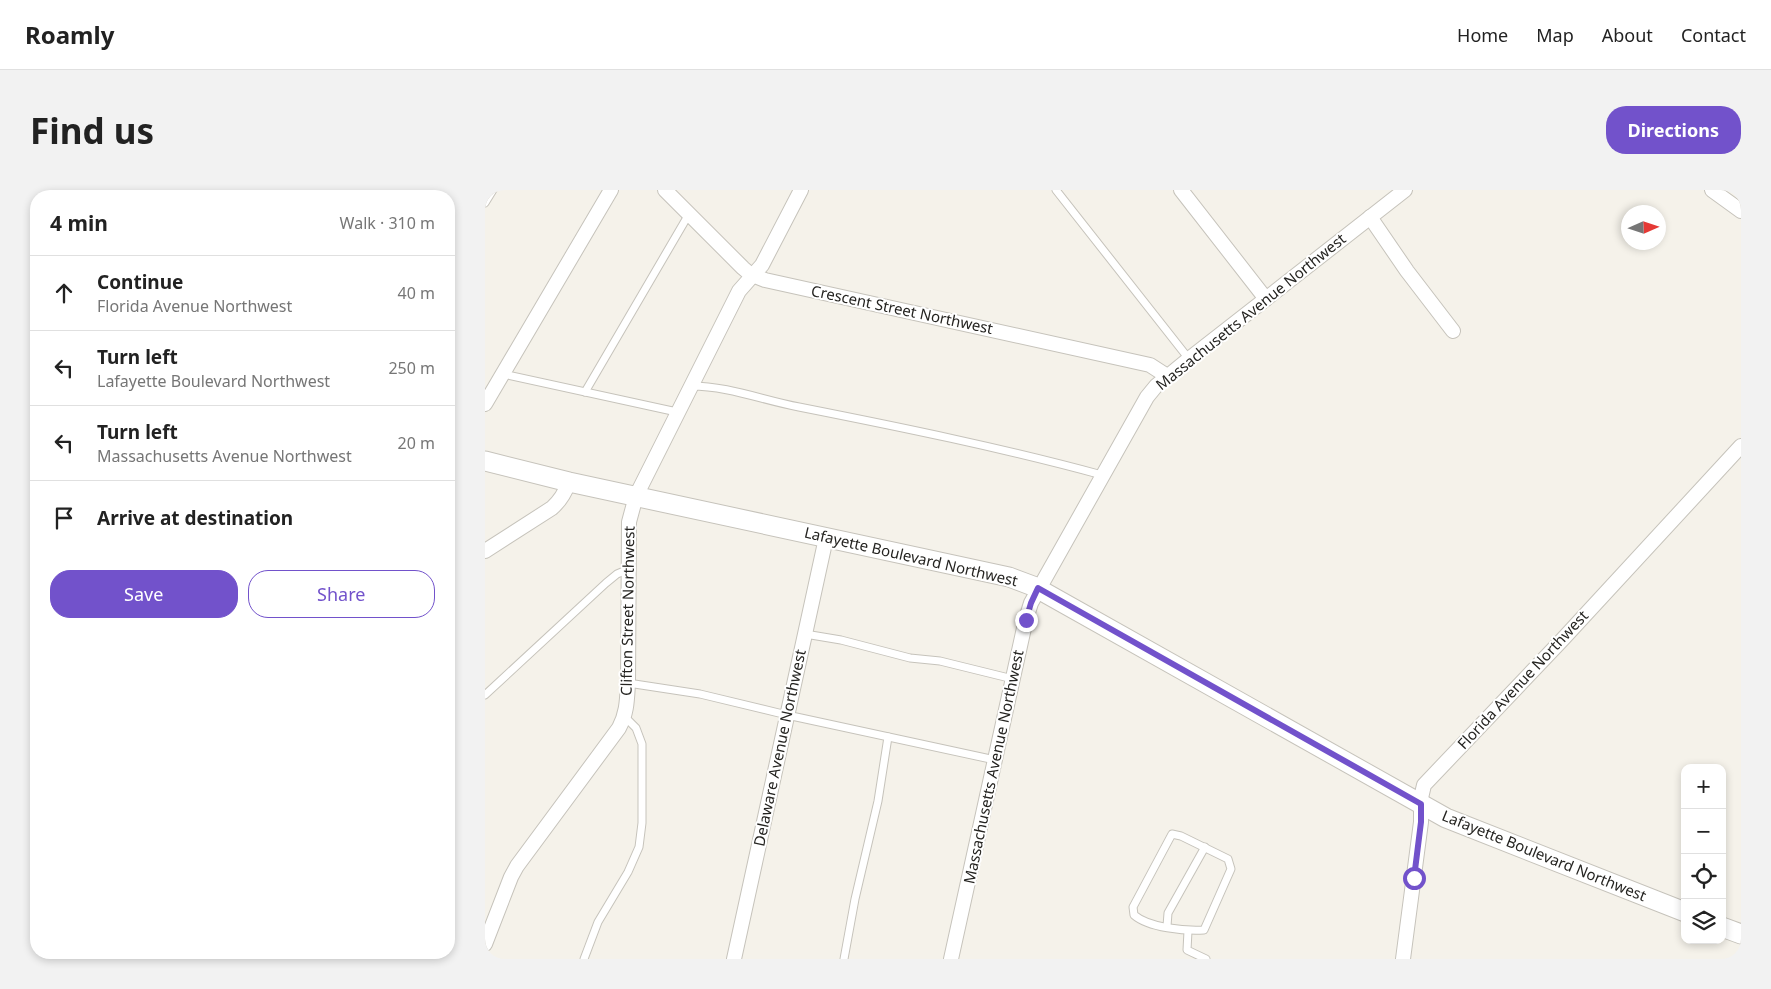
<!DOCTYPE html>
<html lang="en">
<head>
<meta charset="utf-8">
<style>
	body { margin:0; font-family:"Noto Sans",sans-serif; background:#f2f2f2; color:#222 }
	.controls { position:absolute; right:15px; bottom:15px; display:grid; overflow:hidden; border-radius:10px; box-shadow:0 2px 8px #0003 }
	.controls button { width:45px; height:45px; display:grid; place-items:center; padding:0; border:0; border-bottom:1px solid #e0e0e0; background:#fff; color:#222; font:25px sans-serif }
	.compass { position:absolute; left:1136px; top:15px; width:45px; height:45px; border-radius:50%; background:#fff; box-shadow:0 2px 8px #0003; rotate:87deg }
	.stop { position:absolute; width:15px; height:15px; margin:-11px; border:4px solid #7252cb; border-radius:50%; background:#fff }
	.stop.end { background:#7252cb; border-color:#fff; box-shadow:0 1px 5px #0008 }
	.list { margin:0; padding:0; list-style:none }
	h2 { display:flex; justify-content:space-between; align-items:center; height:65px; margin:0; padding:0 20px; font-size:21px }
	h2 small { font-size:16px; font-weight:400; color:#767676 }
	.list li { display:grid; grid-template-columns:32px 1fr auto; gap:15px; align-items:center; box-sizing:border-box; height:75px; padding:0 20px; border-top:1px solid #e0e0e0 }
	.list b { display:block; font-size:19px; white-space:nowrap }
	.list p { margin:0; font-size:16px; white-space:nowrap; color:#767676 }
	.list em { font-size:16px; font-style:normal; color:#767676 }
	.actions { display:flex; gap:10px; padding:15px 20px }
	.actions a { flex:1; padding:11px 0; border:1px solid #7252cb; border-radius:20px; text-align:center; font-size:18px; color:#7252cb }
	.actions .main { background:#7252cb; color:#fff }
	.icon { flex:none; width:28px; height:28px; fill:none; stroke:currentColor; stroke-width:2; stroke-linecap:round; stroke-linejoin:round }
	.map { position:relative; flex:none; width:1256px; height:769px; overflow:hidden; border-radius:20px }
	header { display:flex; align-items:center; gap:30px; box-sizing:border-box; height:70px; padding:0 25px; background:#fff; border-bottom:1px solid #e0e0e0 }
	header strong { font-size:24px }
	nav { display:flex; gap:28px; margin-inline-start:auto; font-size:18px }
	.intro { display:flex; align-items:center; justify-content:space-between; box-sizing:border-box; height:120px; padding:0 30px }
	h1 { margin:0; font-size:35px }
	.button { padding:12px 22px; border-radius:20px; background:#7252cb; color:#fff; font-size:18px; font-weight:700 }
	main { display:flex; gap:30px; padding:0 30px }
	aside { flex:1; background:#fff; border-radius:20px; box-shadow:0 2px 8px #0003 }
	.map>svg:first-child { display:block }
</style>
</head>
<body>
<header>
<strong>Roamly</strong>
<nav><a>Home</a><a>Map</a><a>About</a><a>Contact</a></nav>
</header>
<div class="intro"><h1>Find us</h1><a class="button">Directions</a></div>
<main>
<aside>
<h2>4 min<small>Walk · 310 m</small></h2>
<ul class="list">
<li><svg class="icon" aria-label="ahead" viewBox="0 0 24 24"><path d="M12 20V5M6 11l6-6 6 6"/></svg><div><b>Continue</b><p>Florida Avenue Northwest</p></div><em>40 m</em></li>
<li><svg class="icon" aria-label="left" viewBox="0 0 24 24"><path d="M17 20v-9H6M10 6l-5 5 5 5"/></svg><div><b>Turn left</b><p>Lafayette Boulevard Northwest</p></div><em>250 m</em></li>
<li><svg class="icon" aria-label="left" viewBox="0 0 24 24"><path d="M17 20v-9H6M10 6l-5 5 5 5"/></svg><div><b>Turn left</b><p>Massachusetts Avenue Northwest</p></div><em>20 m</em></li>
<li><svg class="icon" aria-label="arrive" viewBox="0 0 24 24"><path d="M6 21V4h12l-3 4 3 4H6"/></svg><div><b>Arrive at destination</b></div></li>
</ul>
<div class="actions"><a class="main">Save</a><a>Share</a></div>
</aside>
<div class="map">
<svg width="1256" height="769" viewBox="0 0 1256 769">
	<rect width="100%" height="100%" fill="#f5f2ea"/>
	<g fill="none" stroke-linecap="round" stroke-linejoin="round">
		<!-- lane casing -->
		<g stroke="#c6c3bb" stroke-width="9">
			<g id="lane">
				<polyline points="571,0 704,169"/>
				<polyline points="0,13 8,0"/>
				<polyline points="18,184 192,222"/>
				<path d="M 206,196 C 243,196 277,210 314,217 C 415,237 518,258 617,285"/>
				<polyline points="100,202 204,24"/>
				<polyline points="320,444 356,450 425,468 455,471 528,489"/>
				<polyline points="143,493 215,504 302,525 510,570"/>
				<polyline points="0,505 121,393 132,384 144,379"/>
				<path d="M 687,644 L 696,646 L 743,669 L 746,679 L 719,740 C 700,741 664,738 649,725 L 648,717 Z"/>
				<polyline points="682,736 683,723 720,657"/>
				<polyline points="703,741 702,760 721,769"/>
				<polyline points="99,769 113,732 143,682 154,657 157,633 157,554 151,538 140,527"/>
				<polyline points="359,769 370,709 393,611 403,547"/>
			</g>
		</g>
		<!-- street casing -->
		<g stroke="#c6c3bb" stroke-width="16">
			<g id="street">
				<polyline points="180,0 258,78 265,84 280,90 665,175 682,186"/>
				<polyline points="696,0 781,109"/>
				<polyline points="1227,0 1256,21"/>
				<polyline points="885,27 922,81 968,141"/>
				<polyline points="0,214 126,0"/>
				<path d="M 0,361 L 67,318 C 76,310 80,303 84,292"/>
				<path d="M 0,754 L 26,687 L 32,676 L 134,538 C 142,523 142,510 143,493 L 144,332 L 151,306 L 254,101 L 277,75 L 316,0"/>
				<polyline points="249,769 341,348"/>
				<polyline points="466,769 541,429 546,413 662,207 671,196 704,169 920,0"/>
				<polyline points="918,769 936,632 936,608 939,595 1077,450 1256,256"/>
			</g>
		</g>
		<!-- secondary casing -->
		<g stroke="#c6c3bb" stroke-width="21">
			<g id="secondary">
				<polyline points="0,271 84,292 524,387 548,396 961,628 1200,722"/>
				<polyline points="1237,737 1256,744"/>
			</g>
		</g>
		<!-- lane -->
		<use href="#lane" stroke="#fff" stroke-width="7"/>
		<!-- street -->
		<use href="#street" stroke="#fff" stroke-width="14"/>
		<!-- secondary -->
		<use href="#secondary" stroke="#fff" stroke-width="19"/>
	</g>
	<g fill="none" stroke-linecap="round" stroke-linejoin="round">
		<!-- route -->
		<polyline stroke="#7252cb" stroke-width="6" points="541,430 546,413 553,398 936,614 936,632 929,688"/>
	</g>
	<g text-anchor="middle" stroke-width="4" stroke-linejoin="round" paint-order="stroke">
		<!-- street labels -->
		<g font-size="15" fill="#252421" stroke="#fff">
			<text transform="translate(417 120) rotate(12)" y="5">Crescent Street Northwest</text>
			<text transform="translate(766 122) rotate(-39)" y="5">Massachusetts Avenue Northwest</text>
			<text transform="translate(426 367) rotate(13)" y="5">Lafayette Boulevard Northwest</text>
			<text transform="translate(143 421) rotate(-89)" y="5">Clifton Street Northwest</text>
			<text transform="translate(1038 490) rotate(-47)" y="5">Florida Avenue Northwest</text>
			<text transform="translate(295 558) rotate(-78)" y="5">Delaware Avenue Northwest</text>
			<text transform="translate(509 577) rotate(-78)" y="5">Massachusetts Avenue Northwest</text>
			<text transform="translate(1059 666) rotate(22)" y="5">Lafayette Boulevard Northwest</text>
		</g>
	</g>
</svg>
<div class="controls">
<button>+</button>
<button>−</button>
<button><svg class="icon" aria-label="locate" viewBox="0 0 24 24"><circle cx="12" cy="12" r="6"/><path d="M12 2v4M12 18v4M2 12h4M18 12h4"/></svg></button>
<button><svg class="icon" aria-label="layers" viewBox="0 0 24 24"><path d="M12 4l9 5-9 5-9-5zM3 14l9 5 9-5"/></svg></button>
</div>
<svg class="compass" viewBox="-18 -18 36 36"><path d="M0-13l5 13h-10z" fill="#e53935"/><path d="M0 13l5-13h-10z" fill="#767676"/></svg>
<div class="stop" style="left:929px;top:688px"></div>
<div class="stop end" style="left:541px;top:430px"></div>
</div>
</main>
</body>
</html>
